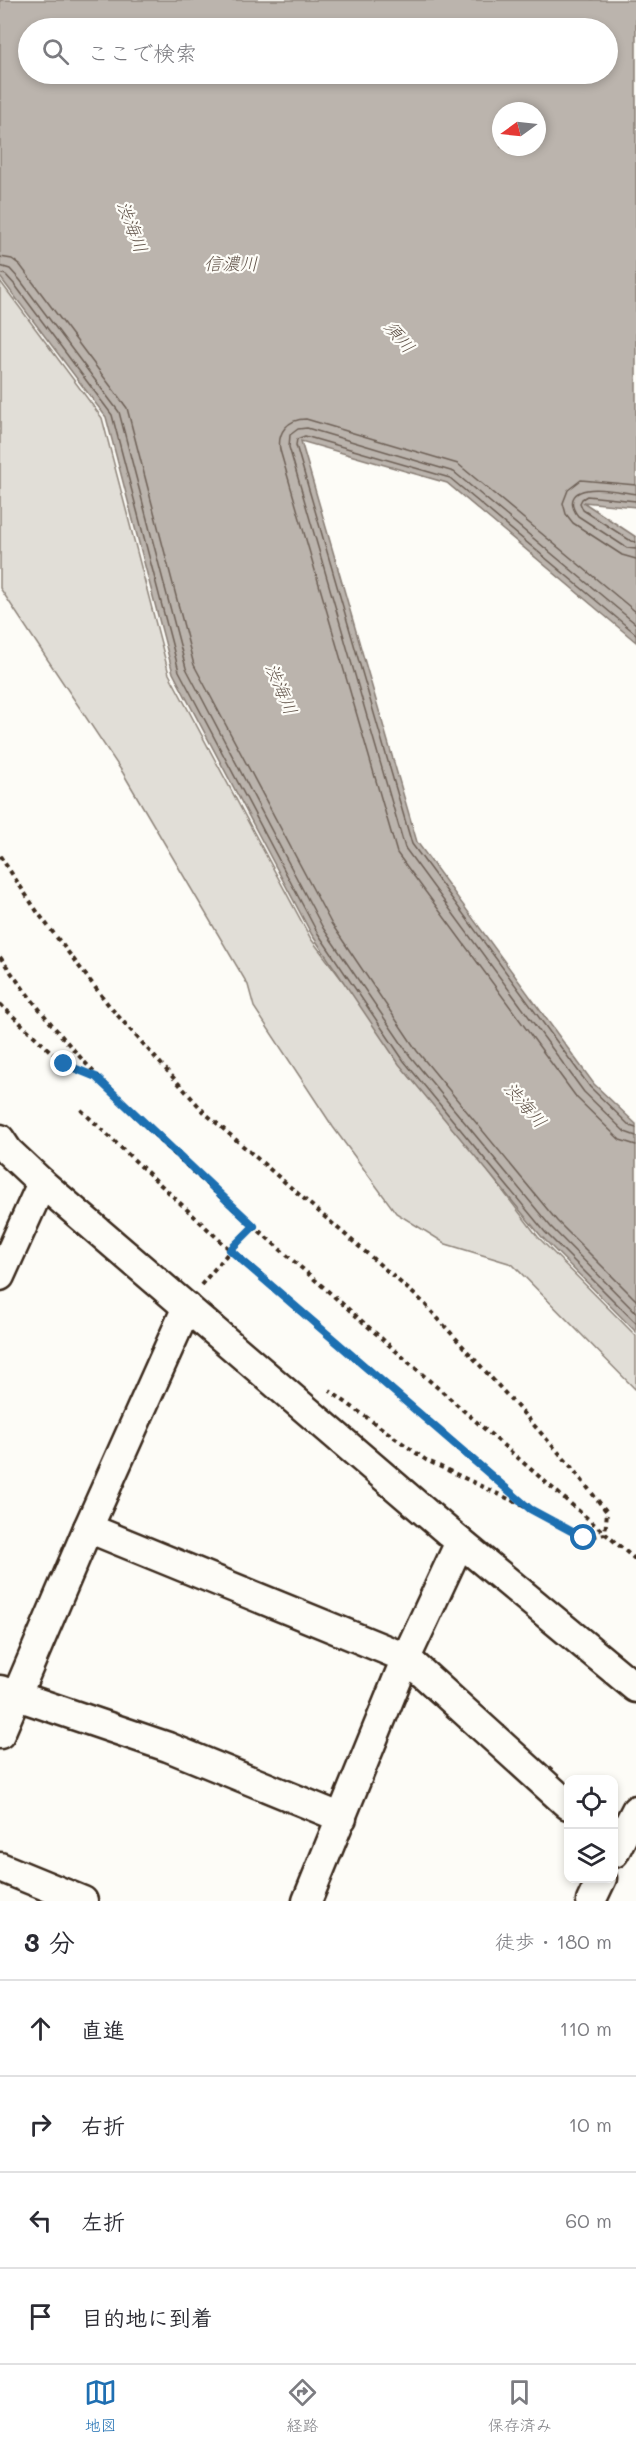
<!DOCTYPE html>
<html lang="ja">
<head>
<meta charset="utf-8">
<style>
	body { margin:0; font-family:Mali,"Klee One",sans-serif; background:#f2f2f3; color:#2b2b33 }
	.controls { position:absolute; right:18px; bottom:18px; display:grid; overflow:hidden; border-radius:12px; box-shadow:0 3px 9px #0003 }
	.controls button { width:54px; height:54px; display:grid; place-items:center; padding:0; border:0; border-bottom:2px solid #e1e1e2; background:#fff; color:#2b2b33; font:30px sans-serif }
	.compass { position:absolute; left:492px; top:102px; width:54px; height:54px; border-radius:50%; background:#fff; box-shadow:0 3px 9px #0003; rotate:255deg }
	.stop { position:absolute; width:18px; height:18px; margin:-14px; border:4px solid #1f6fb2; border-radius:50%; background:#fff }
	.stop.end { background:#1f6fb2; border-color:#fff; box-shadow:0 2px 6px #0008 }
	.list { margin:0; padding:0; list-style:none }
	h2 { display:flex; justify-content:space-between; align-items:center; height:78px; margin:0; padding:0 24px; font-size:26px }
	h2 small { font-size:20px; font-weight:400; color:#7c7c81 }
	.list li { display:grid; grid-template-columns:39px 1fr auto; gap:18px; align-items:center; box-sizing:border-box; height:96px; padding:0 24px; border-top:2px solid #e1e1e2 }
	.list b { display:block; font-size:22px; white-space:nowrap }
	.list em { font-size:20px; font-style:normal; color:#7c7c81 }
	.icon { flex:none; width:33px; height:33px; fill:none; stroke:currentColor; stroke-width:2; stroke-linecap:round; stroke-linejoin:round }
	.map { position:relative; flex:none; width:636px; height:1901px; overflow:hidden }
	.search { position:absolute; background:#fff; box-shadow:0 3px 9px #0003; left:18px; right:18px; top:18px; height:66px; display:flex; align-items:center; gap:15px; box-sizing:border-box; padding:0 21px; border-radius:33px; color:#7c7c81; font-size:22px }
	.sheet { height:462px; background:#fff }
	nav { display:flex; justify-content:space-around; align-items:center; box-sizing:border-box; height:84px; border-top:2px solid #e1e1e2; background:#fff; font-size:16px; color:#7c7c81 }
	nav a { display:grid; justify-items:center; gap:3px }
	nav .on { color:#1f6fb2 }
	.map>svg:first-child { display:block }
</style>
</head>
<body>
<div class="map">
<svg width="636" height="1901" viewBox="0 0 636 1901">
	<rect width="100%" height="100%" fill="#fdfcf7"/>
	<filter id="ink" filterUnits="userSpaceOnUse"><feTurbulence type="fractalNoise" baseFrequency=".0167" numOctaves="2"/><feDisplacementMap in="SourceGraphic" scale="12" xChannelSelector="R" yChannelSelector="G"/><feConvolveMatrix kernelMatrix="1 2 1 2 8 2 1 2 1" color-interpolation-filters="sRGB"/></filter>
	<g filter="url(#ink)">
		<!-- green -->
		<polygon fill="#e1ded7" stroke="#8e847a" stroke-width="1.5" points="0,281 102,418 169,674 311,939 538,1237 636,1336 636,1390 512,1264 446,1244 396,1213 333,1127 254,1007 248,985 123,773 0,588"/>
		<!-- water -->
		<path fill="#bbb4ad" stroke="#887d74" stroke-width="1.5" fill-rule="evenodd" d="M 0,0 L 636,0 L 636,507 L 583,502 L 636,537 L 636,642 L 447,483 L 301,441 L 417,842 L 594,1084 L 636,1124 L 636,1332 L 541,1236 L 399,1064 L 312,935 L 173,673 L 106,417 L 0,277 ZM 28,28 L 608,28 L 608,74 L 28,74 ZM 501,111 L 537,111 L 537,147 L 501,147 Z"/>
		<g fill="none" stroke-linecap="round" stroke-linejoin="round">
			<!-- shore -->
			<g stroke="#6e6157" stroke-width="1.5">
				<polyline points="0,257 12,259 20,265 127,408 194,665 331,923 417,1051 557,1221 636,1300"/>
				<polyline points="0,266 10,269 20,280 119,412 186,668 323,928 410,1056 551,1227 636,1313"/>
				<polyline points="0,273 6,275 15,285 112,415 179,671 317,932 404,1061 545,1232 636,1323"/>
				<polyline points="636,485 581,480 568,490 563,503 566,514 573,523 622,555 636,559"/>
				<path d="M 636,494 C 621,492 579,482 573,499 C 571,506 574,511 578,516 L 627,548 L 636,549"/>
				<polyline points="636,501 587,496 582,499 580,503 583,510 631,541 636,542"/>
				<path d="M 636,612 L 458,464 L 306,419 C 288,419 277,432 280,450 L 397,853 L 577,1098 L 620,1140 L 636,1145"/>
				<polyline points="636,624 454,472 307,428 298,429 290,435 289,447 405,848 584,1092 625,1132 636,1136"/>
				<polyline points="636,634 450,478 305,436 297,439 296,445 412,844 590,1087 630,1126 636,1128"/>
			</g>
			<!-- minor casing -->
			<g stroke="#3b2a1e" stroke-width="33">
				<g id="minor">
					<polyline points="0,1139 8,1151 42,1183 460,1542 636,1688"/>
					<polyline points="0,1276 42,1183"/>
					<polyline points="88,1528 406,1658 568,1805"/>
					<polyline points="0,1690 168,1747 342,1818"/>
					<polyline points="0,1734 88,1528 187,1307"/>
					<polyline points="614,1853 636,1810"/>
					<polyline points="0,1867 83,1901"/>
					<polyline points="307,1901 406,1658 460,1542"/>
					<polyline points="591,1901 602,1878"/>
				</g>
			</g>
			<!-- path -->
			<g stroke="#3b2a1e" stroke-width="4" stroke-dasharray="4.5 4.5" stroke-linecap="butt">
				<polyline points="0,856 38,913 111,1008 205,1113 423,1302 568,1463 607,1512 605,1534 584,1538 530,1509 426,1460 330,1391"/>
				<path d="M 0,957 C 90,1085 212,1190 329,1292 C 431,1382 533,1472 636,1560"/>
				<polyline points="0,1004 64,1064 95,1077"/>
				<polyline points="81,1110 230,1250 527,1506"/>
				<polyline points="201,1285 241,1238 254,1226"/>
			</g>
			<!-- minor -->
			<use href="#minor" stroke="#fdfcf7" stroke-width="28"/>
		</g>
	</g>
	<g fill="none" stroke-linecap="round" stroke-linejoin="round" filter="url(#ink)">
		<!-- route -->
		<polyline stroke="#1f6fb2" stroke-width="8" points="64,1064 96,1077 254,1226 230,1250 530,1509 584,1538"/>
	</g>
	<g text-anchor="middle" stroke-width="4.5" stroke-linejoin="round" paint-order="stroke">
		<!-- water labels -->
		<g font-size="18" font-style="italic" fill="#615349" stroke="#fdfcf7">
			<text transform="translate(132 227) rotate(69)" y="6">渋海川</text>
			<text x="231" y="270">信濃川</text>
			<text transform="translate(399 337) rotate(49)" y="6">須川</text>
			<text transform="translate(281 689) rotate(67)" y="6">渋海川</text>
			<text transform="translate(525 1105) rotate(49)" y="6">渋海川</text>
		</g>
	</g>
</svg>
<div class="controls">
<button><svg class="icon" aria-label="locate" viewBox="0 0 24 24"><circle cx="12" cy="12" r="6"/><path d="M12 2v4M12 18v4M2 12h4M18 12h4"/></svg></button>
<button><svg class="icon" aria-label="layers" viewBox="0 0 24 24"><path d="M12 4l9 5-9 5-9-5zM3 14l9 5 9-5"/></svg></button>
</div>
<svg class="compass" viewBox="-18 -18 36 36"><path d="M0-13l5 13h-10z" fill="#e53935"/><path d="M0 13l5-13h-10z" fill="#7c7c81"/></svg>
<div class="stop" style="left:584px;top:1538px"></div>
<div class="stop end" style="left:64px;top:1064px"></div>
<div class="search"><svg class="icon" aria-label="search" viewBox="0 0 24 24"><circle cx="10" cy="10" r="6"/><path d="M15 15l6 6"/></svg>ここで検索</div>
</div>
<section class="sheet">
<h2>3 分<small>徒歩 · 180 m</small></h2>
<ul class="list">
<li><svg class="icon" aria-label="ahead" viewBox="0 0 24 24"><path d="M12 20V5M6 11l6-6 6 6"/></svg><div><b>直進</b></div><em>110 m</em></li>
<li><svg class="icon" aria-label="right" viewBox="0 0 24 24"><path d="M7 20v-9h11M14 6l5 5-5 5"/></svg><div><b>右折</b></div><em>10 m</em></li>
<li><svg class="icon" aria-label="left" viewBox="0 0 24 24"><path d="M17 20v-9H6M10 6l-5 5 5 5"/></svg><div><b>左折</b></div><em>60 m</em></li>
<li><svg class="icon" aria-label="arrive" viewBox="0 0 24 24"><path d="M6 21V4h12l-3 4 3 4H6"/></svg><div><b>目的地に到着</b></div></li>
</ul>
</section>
<nav>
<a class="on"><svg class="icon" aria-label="map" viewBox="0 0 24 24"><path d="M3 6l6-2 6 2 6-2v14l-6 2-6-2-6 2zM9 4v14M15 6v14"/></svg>地図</a>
<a><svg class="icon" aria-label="directions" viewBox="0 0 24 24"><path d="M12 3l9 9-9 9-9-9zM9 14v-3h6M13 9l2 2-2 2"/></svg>経路</a>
<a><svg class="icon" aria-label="saved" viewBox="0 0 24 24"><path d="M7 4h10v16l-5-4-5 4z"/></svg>保存済み</a>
</nav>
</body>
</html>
